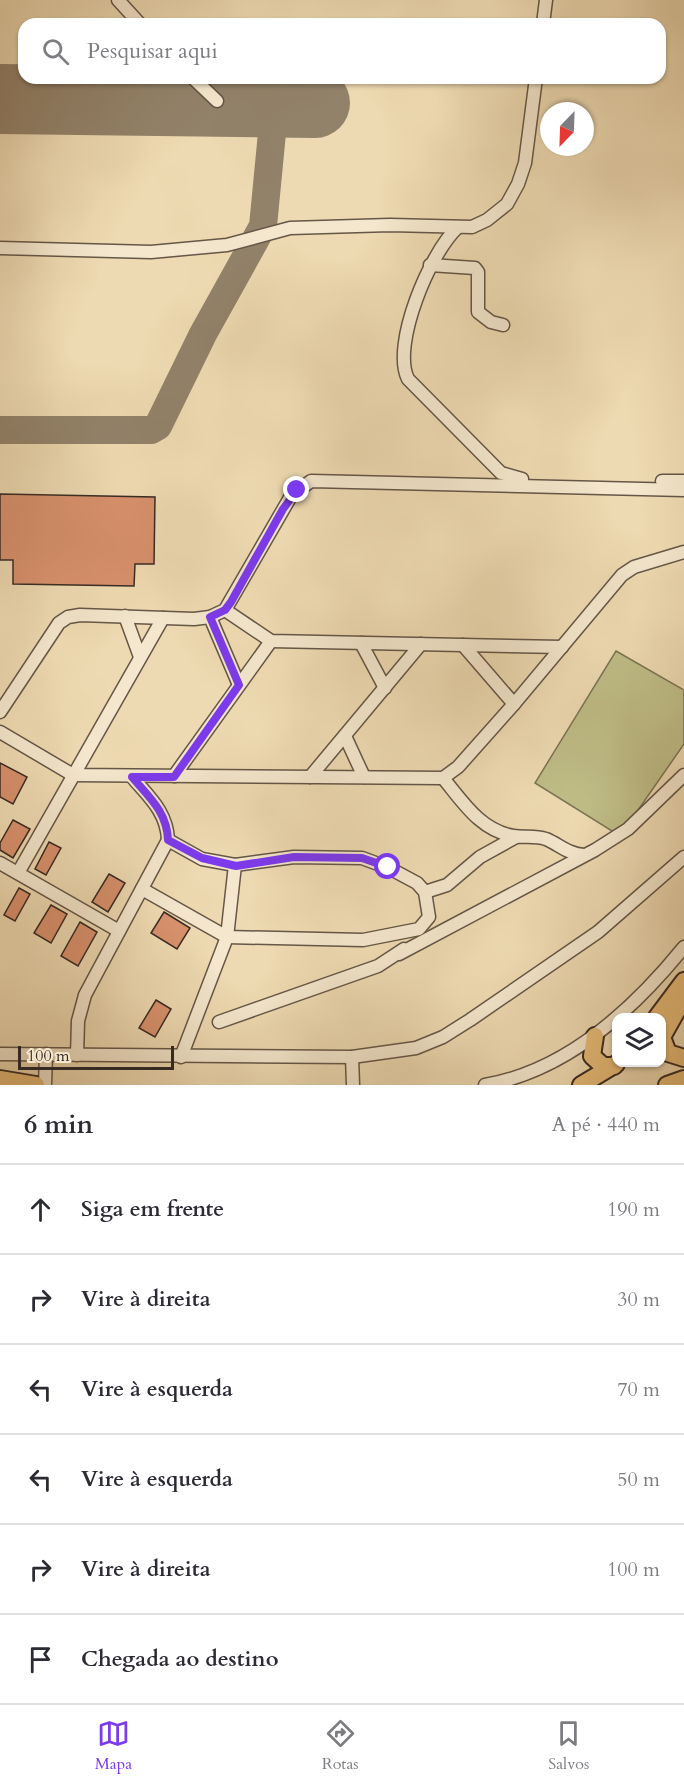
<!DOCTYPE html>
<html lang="pt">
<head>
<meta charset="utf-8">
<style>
	body { margin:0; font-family:Cardo,serif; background:#f7f7f7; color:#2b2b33 }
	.controls { position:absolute; right:18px; bottom:18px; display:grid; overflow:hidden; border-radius:12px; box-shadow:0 2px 4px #0004 }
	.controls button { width:54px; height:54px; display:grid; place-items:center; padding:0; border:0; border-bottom:2px solid #e1e1e2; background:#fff; color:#2b2b33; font:30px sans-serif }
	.compass { position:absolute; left:540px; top:102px; width:54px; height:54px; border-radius:50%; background:#fff; box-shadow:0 2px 4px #0004; rotate:203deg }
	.scale { position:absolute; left:18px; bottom:15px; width:156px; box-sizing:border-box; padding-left:6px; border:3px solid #372a23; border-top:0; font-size:16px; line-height:21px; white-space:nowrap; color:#372a23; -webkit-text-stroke:4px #f4e7cd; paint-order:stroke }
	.stop { position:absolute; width:18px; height:18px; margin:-14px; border:4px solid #7c3aed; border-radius:50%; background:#fff }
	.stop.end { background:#7c3aed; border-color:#fff; box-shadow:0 2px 6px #0008 }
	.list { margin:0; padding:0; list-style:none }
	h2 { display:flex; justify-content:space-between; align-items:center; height:78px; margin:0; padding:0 24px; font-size:26px }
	h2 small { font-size:20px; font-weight:400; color:#7c7c81 }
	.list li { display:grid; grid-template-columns:39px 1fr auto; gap:18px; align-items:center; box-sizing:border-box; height:90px; padding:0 24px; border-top:2px solid #e1e1e2 }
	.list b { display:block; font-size:22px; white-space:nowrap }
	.list em { font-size:20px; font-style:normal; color:#7c7c81 }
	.icon { flex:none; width:33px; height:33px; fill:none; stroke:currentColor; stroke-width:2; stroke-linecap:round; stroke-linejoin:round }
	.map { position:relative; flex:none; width:684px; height:1085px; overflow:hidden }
	.search { position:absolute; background:#fff; box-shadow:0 2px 4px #0004; left:18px; right:18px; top:18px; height:66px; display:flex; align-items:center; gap:15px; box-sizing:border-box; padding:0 21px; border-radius:18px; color:#7c7c81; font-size:22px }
	.sheet { height:618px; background:#fff }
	nav { display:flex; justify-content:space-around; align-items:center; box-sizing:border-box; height:84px; border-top:2px solid #e1e1e2; background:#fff; font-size:16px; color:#7c7c81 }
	nav a { display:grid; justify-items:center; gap:3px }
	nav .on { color:#7c3aed }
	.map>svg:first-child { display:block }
</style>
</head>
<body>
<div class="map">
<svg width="684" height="1085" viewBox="0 0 684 1085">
	<rect width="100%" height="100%" fill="#eedab2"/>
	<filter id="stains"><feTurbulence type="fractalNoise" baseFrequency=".00333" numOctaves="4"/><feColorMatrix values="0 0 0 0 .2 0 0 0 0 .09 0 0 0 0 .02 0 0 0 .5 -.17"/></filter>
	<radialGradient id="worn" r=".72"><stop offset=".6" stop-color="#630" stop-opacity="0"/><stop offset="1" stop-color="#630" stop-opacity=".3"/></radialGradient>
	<!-- green -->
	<polygon fill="#bfbd87" stroke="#7b7455" stroke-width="1.5" points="616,651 684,690 684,744 620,836 535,783"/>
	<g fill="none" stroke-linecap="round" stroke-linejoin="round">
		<!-- taxiway -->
		<polyline stroke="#92826a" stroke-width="28" points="0,430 151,430 158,426 203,334 263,226 275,102"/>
		<!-- runway -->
		<polyline stroke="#92826a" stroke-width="70" points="0,99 315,103"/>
	</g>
	<!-- building -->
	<g fill="#d8916d" stroke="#372a23" stroke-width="1.5">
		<polygon points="0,494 155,497 154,564 135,564 134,586 13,584 13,560 0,560"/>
		<polygon points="0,763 27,777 13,804 0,797"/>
		<polygon points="13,820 30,829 13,858 0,850 0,843"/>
		<polygon points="49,842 61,848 46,875 35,869"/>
		<polygon points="109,874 125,883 108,912 92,902"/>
		<polygon points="19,888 30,894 15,921 4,915"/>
		<polygon points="51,905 67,914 51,943 34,933"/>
		<polygon points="164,912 190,928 177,949 151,933"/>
		<polygon points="80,922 97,932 78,966 61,956"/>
		<polygon points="156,1000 171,1009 155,1037 139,1028"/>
	</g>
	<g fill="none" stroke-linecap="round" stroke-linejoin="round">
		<!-- minor casing -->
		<g stroke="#655647" stroke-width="15">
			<g id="minor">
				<polyline points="118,0 140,24"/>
				<polyline points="543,24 546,0"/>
				<polyline points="193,78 217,101"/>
				<path d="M 457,228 C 430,253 391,345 408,379 L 501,473 L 522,479"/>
				<polyline points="0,248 151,252 227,245 290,228 390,225 472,227 487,220 507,204 518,184 525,163 536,78"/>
				<polyline points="430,265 475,268 478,272 478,312 491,322 503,325"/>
				<polyline points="662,481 684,481"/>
				<polyline points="225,610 271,641 562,647"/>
				<polyline points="125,616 140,657"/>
				<polyline points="210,617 239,685"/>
				<polyline points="361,643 385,688"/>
				<polyline points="463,645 514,704"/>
				<polyline points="0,712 59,623 68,617 80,615 194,619 210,617 225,610 291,496 311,481 684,490"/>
				<polyline points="0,732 73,775 443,778 458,767 514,704 622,575 634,567 684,552"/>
				<polyline points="345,736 364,777"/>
				<polyline points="174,776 271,641"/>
				<polyline points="310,777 421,644"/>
				<path d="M 443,778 C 463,802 480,830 513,836 C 525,838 534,835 546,839 C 560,845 568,854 584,855"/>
				<polyline points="0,863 119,931"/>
				<polyline points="18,873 163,618"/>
				<polyline points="142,889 227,937 363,940 419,929 429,917 425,892 417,883 389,868 362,858 294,857 235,865 202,859 168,840"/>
				<polyline points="425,892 447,885 480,857 516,837"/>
				<polyline points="399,954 595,850 628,829 684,775"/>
				<polyline points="219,1022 378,966 404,949"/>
				<polyline points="0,1054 352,1057 416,1048 443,1037 470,1020 598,932 684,857"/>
				<path d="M 77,1055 L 78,1021 L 85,995 L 168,840 C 167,812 149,797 132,777"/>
				<polyline points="181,1057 227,937 235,865"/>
				<polyline points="352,1057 353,1085"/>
				<polyline points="45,1085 46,1054"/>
				<path d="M 485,1085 C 567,1071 633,1010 684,947"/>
			</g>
		</g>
		<!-- major casing -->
		<g stroke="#372a23" stroke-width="20">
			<g id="major">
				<polyline points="684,998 662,1037 668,1053 684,1058"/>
				<polyline points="657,1017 684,981"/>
				<polyline points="595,1036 592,1056 603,1066 614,1066"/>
				<polyline points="0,1079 36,1085"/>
				<polyline points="581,1085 616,1064"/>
				<polyline points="667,1085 684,1079"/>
			</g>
		</g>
		<!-- minor -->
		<use href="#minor" stroke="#f4e7cd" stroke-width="12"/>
		<!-- major -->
		<use href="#major" stroke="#e7bd79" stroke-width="16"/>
	</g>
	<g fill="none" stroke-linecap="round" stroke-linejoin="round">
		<!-- route -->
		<path stroke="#7c3aed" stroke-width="8" d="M 297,490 L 283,509 L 231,602 L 225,610 L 210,617 L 239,685 L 174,777 L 132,777 C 149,797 167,812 168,840 L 202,858 L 236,866 L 294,857 L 362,858 L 388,867"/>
	</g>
	<rect width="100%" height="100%" filter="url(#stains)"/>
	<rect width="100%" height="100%" fill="url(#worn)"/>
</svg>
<div class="controls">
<button><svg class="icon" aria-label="layers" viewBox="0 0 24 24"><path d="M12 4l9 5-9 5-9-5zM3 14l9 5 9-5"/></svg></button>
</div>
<svg class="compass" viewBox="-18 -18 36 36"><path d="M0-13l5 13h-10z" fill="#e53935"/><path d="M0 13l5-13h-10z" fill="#7c7c81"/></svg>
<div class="scale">100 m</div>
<div class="stop" style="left:388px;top:867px"></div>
<div class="stop end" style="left:297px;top:490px"></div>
<div class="search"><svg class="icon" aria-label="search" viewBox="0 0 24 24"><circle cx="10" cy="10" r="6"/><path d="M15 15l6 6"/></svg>Pesquisar aqui</div>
</div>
<section class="sheet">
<h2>6 min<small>A pé · 440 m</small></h2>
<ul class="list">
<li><svg class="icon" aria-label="ahead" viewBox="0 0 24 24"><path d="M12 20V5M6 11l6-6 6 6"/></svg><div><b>Siga em frente</b></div><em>190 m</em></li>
<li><svg class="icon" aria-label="right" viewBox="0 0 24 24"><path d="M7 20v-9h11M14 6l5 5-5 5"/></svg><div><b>Vire à direita</b></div><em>30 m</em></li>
<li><svg class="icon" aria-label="left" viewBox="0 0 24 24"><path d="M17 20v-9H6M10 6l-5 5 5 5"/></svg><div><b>Vire à esquerda</b></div><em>70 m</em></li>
<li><svg class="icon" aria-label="left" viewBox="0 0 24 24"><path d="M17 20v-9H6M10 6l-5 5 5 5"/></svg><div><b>Vire à esquerda</b></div><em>50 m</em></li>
<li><svg class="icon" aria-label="right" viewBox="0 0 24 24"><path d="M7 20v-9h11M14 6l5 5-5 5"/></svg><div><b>Vire à direita</b></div><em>100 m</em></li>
<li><svg class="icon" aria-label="arrive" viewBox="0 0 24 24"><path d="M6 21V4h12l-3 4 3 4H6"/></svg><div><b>Chegada ao destino</b></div></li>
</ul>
</section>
<nav>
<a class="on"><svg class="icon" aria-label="map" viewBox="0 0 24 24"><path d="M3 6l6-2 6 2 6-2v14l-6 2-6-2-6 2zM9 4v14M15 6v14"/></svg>Mapa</a>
<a><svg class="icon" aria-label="directions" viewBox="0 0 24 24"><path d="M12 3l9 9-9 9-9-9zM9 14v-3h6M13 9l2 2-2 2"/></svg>Rotas</a>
<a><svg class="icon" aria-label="saved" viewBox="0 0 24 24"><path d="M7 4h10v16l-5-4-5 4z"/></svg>Salvos</a>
</nav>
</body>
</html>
